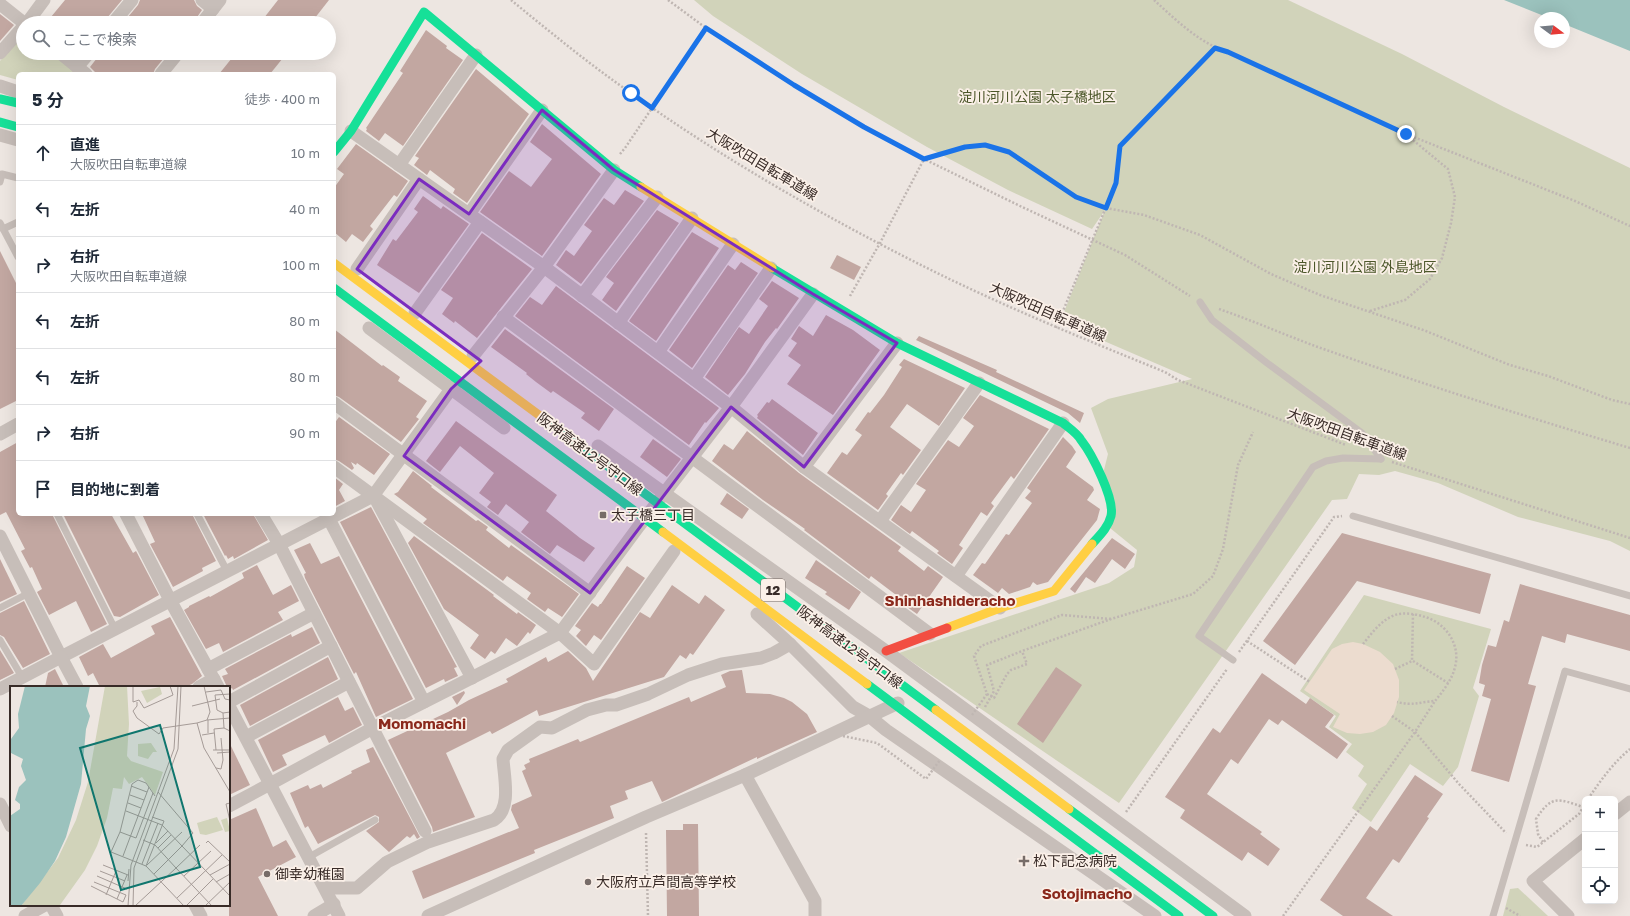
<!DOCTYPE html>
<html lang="ja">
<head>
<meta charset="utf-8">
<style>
	body { margin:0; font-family:"Golos Text","Noto Sans JP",sans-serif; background:#f6f6f7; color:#1f2937 }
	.controls { position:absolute; right:12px; bottom:12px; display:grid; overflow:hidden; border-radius:6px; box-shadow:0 4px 16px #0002 }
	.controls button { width:36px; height:36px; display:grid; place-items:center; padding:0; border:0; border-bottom:1px solid #e0e1e3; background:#fff; color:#1f2937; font:20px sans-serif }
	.compass { position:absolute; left:1534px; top:12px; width:36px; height:36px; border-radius:50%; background:#fff; box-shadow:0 4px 16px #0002; rotate:106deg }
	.stop { position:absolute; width:12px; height:12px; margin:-9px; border:3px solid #1a73e8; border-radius:50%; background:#fff }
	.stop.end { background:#1a73e8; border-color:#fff; box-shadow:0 1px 4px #0008 }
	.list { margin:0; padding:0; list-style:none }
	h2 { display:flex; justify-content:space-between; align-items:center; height:52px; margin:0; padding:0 16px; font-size:17px }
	h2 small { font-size:13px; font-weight:400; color:#747a83 }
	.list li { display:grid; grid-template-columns:26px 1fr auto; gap:12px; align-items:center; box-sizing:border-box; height:56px; padding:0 16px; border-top:1px solid #e0e1e3 }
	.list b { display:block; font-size:15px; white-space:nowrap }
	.list p { margin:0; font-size:13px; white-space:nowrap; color:#747a83 }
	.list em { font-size:13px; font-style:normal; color:#747a83 }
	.icon { flex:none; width:22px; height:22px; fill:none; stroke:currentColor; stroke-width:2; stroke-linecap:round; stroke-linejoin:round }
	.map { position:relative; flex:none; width:1630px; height:916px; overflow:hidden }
	.search { position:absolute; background:#fff; box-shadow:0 4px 16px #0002; left:16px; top:16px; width:320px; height:44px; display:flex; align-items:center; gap:10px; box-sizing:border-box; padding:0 14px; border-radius:22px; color:#747a83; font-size:15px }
	.panel { position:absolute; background:#fff; box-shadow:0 4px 16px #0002; left:16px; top:72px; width:320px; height:444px; border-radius:6px }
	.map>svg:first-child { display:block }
</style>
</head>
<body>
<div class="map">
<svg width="1630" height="916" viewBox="0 0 1630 916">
	<rect width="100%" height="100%" fill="#ede6e1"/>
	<!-- green -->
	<g fill="#d1d3ba">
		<polygon points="694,0 1288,0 1402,54 1504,107 1630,168 1630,551 1610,541 1518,517 1438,483 1395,471 1379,475 1359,474 1347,499 1332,500 1119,803 899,653 1109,583 1134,567 1137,550 1110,528 1104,470 1108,454 1091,408 1108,399 1192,379 1060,322 1105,210 1092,229 1008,190 927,147 802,74 713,16"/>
		<polygon points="21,36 23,36 23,53 53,53 78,74 18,74 18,80 0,75 0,61"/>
		<polygon points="1364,595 1491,629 1473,688 1479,696 1458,767 1443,786 1410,764 1371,822 1352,808 1367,784 1358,776 1364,766 1346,752 1352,744 1329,727 1336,716 1300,691"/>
		<polygon points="1518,888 1548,916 1503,916 1510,889"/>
	</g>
	<!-- plaza -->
	<polygon fill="#ecdccf" points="1353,642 1363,644 1380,652 1393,664 1399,680 1399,697 1394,713 1386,725 1373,732 1360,734 1347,733 1333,727 1340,714 1304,690 1332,649 1342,644"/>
	<!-- water -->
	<polygon fill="#9bc2bd" points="1504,0 1630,0 1630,51 1564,24 1564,18 1549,18"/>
	<!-- building -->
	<g fill="#c2a7a1">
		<polygon points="65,0 122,0 107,18 105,23 46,23"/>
		<polygon points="140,0 194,0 197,6 202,10 193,23 123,23 138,5"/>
		<polygon points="278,0 329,0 311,23 260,23"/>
		<polygon points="0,14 14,25 0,41"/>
		<polygon points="426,30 447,46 446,48 463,60 403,146 385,133 379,141 366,131 367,129 366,128 403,73 400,71"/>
		<polygon points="101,53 168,53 155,69 153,74 97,74 90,67"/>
		<polygon points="236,53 287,53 270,74 219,74"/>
		<polygon points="476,69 529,114 467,203 453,193 455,189 430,170 427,175 414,165 419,158 415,156"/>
		<polygon points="542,124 601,174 542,256 480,212 509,171 531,187 552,159 530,142"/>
		<polygon points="356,144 408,181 397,197 394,195 370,226 373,229 363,242 352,234 346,242 334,232 334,188 344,174 337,169"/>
		<polygon points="625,190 644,201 581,284 556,265 566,250 574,256 592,231 584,225 604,198 614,205"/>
		<polygon points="423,196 441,209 443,206 469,224 419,293 377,265 393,239 396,241 418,212 414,209"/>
		<polygon points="657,210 679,223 616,311 602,300 614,283 606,277"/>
		<polygon points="692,232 719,248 656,341 629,321"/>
		<polygon points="482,233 532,269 477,338 455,321 454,323 442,314 453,298 441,290"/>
		<polygon points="0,251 18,287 18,400 0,409"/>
		<polygon points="837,255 861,267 854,280 830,268"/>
		<polygon points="741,262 758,273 692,368 669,350 728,265 735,270"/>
		<polygon points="772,281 799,298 777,329 776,328 765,342 745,374 728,395 705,377 739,327 749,334 768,306 759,299"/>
		<polygon points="556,286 719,408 706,423 705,422 689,445 515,316 530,297 542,305"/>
		<polygon points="826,315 853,330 880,350 833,415 787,384 801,365 788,356 797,343 791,339 799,326 813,336"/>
		<polygon points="334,329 382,366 383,365 400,377 398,381 427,401 416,417 419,419 401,442 339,397 334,395"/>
		<polygon points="505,329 614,409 599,431 581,418 585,413 553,391 551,393 536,382 526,374 527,373 491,347"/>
		<polygon points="919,336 997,370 996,372 1084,413 1080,423 1068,413 916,340"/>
		<polygon points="904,359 965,388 939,426 907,404 890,427 921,450 903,475 901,473 886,494 888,496 878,510 827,473 842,452 847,455 862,435 855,430 868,412 870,413 884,395 902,367 899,365"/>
		<polygon points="980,395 1049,429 1014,479 1011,476 991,503 994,506 987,516 981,512 959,545 963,548 952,564 937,553 939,551 912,531 910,534 891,520 901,505 911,512 926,490 916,484 948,440 959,447 974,426 963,418"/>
		<polygon points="772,399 818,433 803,455 757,418 758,416 757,415 767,402 769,403"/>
		<polygon points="339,417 390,454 374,475 357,463 356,465 351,462 354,468 352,470 339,461 334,459 334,424"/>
		<polygon points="456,421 557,495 546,511 580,538 595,548 584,562 557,545 550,554 521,532 529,522 506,504 498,515 487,507 491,502 479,493 494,473 460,446 440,472 426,461"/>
		<polygon points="747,431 799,473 901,547 898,551 924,571 928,566 943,577 917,614 907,607 908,604 871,576 869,579 804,530 805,529 763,500 712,461 724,444 733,450"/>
		<polygon points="1063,437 1072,446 1076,452 1066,467 1093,487 1094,490 1087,500 1100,509 1097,520 1048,582 1037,585 1033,582 1030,587 1009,594 1002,588 998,593 973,575 982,563 985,564 1006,534 1009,535 1032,503 1025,498 1031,491 1027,488"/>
		<polygon points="653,439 681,459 667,477 640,457"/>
		<polygon points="18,442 18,514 52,514 107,624 91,632 76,601 49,615 37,592 42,589 32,567 30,568 21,551 25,549 6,512 0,515 0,452"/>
		<polygon points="413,471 432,486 431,487 476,521 478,520 488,527 486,530 509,548 511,545 579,594 562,617 548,608 545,612 527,599 531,593 507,576 503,581 423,523 427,519 394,494 398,492"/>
		<polygon points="334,477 343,484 339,490 345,501 334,507"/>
		<polygon points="727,493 749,509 742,519 720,504"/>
		<polygon points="371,507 457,667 454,668 458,676 445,682 444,679 426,688 340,522"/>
		<polygon points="63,514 111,514 133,553 136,551 159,595 120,617 114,616"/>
		<polygon points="142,514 192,514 216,561 202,568 203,571 173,587 150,544 155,542"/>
		<polygon points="203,514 253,514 268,540 234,559 233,556 228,559 226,555 225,556"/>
		<polygon points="1342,533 1491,574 1480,614 1357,581 1295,665 1263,641"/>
		<polygon points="414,536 494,595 493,596 517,614 518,612 536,625 530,634 528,632 517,646 506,638 495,654 491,651 485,659 470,648 479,635 444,609 408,543"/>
		<polygon points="1112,538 1135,554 1125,569 1112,559 1095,583 1086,577 1075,593 1070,589"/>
		<polygon points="310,543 321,564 339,556 413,699 376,717 356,672 354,674 305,578 304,574 306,573 294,550"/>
		<polygon points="0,559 17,594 0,602"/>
		<polygon points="816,560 861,592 849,610 825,594 827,592 805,578"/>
		<polygon points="257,565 273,595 291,585 299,601 278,612 283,620 223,652 219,643 206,649 184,610 189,607 189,606 209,596 210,597 244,578 242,573"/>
		<polygon points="627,566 645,578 601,640 594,635 586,646 576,636 581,630 575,626 592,603 598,607 600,604 601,604"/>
		<polygon points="1520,584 1630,615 1630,651 1567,634 1565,643 1542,636 1528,684 1536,686 1509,782 1471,771 1491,699 1482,696 1485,685 1479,683 1482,665 1488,645 1496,647 1504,620 1509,622"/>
		<polygon points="672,585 699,604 705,595 725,610 693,655 690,653 686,659 680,655 664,677 539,716 537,710 492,734 490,731 446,753 475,817 433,832 432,827 388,740 448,712 469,700 508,682 506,679 546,657 548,662 568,651 586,668 593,681 640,612 650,618"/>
		<polygon points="24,601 50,654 23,668 4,637 0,635 0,613"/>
		<polygon points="170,617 202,676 192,684 185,687 100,687 93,673 88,676 79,657 103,644 111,658 155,634 151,626"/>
		<polygon points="312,627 320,643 233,690 232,688 229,690 229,687 227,687 222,676 228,674 225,669 291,634 292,637"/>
		<polygon points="0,650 14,673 0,680"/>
		<polygon points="328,657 338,679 250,726 240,705"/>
		<polygon points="1056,667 1082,685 1043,743 1017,724"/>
		<polygon points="55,669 64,687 45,687 48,673"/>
		<polygon points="742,670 746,693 770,694 784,698 792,702 807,714 817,732 757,759 757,757 662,802 652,781 625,791 628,799 610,806 614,818 534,850 535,853 423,899 412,871 519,828 511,810 512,805 532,796 522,771 526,769 524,765 530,762 529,759 578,739 580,742 689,697 691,702 726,687 721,675 730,671"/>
		<polygon points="1262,673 1306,704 1310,698 1334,715 1325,727 1348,744 1337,759 1282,720 1278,725 1269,719 1238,764 1231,759 1207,794 1262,832 1260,834 1280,849 1268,866 1248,852 1242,861 1180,818 1185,810 1165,797 1213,728 1220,733"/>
		<polygon points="464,691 465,693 457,705 452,697"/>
		<polygon points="338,697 345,711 353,707 362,725 329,743 325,735 282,755 287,765 273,772 258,740"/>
		<polygon points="229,742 250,785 229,795"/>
		<polygon points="373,747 420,837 417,839 414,834 410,838 407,836 389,852 366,831 379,822 379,817 375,815 318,844 308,826 305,828 290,793 308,785 310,789 321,784 323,788 352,773 351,771 370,762 366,750"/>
		<polygon points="1415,775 1443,794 1427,817 1429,818 1399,863 1393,859 1366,898 1393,916 1343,916 1320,900 1370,826 1377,831"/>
		<polygon points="256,808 273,847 286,840 296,857 258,877 278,916 229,916 229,820"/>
		<polygon points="683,824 698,824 699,916 667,916 666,830 683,830"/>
	</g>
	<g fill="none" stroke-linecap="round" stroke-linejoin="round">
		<!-- path -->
		<g stroke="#bfb6b2" stroke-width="2.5" stroke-dasharray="2 2" stroke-linecap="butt">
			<path d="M 511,0 C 550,32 589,64 631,93 C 722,158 825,217 925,267 C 1003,306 1084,339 1165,372 L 1178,380 L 1346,445"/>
			<polyline points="668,0 706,28 794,85 864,127 924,159 1020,206 1125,255 1190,296"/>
			<path d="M 1154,0 C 1176,20 1199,43 1228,52 L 1406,134 L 1575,201 L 1630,226"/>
			<polyline points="620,154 625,148 706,28"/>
			<polyline points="850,296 880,243 924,159 965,147 985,145 1009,152 1076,197 1106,208 1144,215 1200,235 1271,274 1320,295 1426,331 1510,365 1548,376 1612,400 1630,404"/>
			<path d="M 1219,309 C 1251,320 1283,334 1315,346 C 1419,383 1524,416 1630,448"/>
			<polyline points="1370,311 1405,300 1430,279 1442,258 1451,223 1455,197 1448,169 1408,136"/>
			<polyline points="1056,328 1116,183 1120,146 1215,48"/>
			<polyline points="1392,462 1630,538"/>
			<polyline points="1247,641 1310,682"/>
			<path d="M 1363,644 C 1372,633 1381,620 1395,615 C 1404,612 1416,614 1425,617 C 1446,623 1461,645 1455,667 C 1452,680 1443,691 1435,701 C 1419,702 1414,706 1397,702"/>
			<polyline points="1239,652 1334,517 1342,516"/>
			<polyline points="1413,661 1448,683"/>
			<polyline points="1395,669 1412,661 1413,614"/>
			<polyline points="985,707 994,691 987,665 1022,651 1111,619 1193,594 1213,576 1223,549 1238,465 1253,432"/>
			<polyline points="1392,716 1415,732 1459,784 1506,833"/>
			<path d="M 1588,799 C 1601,780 1613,763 1630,749"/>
			<polyline points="1126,812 1227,669"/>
			<polyline points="646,833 648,916"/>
			<path d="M 1543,842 L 1538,834 L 1536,819 C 1552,794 1559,799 1583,807"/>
			<polyline points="1526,845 1537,847 1579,814 1585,804"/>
			<polyline points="1506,908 1520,916"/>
			<polyline points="1283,916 1415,732 1435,701"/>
		</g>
		<!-- lane -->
		<g stroke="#c7beb9" stroke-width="7">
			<polyline points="0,182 2,174 18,178"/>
			<polyline points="0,223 18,257"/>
			<polyline points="3,229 18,222"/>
			<polyline points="1200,302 1212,320 1267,363 1362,433 1381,459"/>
			<polyline points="57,514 115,629"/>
			<polyline points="197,514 227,571"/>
			<polyline points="1353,516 1630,596"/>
			<polyline points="0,608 29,593"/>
			<polyline points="0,640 22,677"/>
			<polyline points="1233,660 1199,636 1313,467 1326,461 1343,458 1381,459"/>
			<polyline points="309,857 375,820"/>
			<polyline points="1493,916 1565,671 1630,689"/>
		</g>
		<!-- street -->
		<g stroke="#c7beb9" stroke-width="13">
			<polyline points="202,0 213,9"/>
			<polyline points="0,4 24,23"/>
			<polyline points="27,23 44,0"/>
			<polyline points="113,23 132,0"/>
			<polyline points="202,23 220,0"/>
			<polyline points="0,53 23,27"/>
			<polyline points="60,53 86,74"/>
			<polyline points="77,67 89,53"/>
			<polyline points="161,74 178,53"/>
			<polyline points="0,86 18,92"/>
			<polyline points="351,131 544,267 731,407 804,467 1000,608"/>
			<polyline points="0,135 18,140"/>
			<polyline points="399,165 476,55"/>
			<polyline points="469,214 542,110"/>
			<polyline points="357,269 419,179"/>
			<polyline points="582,296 657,197"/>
			<polyline points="415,313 480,222"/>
			<polyline points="503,317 930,634"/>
			<polyline points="618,323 692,218"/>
			<polyline points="369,328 504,428"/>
			<polyline points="658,352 733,244"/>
			<polyline points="473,356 544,267 614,170"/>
			<polyline points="694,379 771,268"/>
			<polyline points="334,403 590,593"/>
			<polyline points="0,434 18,424"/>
			<polyline points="598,446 886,651 1245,916"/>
			<polyline points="334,467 560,633 594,664 674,551"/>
			<polyline points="804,467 897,343"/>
			<polyline points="375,498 472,678"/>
			<polyline points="126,514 170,600 218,687"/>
			<polyline points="261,514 279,544 425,831"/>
			<polyline points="329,519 424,702"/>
			<polyline points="880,521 979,383"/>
			<polyline points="0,536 61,657 373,496 451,389 456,384"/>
			<polyline points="956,576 1063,423"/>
			<polyline points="757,614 790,644 853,707 869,716 886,730 1155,916"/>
			<polyline points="208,669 314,613"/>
			<polyline points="199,687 214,679"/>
			<polyline points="0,689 61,657 77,687"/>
			<polyline points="229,702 331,646"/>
			<polyline points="229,706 270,784 373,728 560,633 639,526 731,407 813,294"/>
			<polyline points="246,737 349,682"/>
			<polyline points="745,775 815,901 815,916"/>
			<polyline points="0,804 11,826"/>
			<polyline points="229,806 270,784 339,916"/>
			<polyline points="1615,814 1630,802"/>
			<path d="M 325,888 L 357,888 L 387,862 L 428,842 L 494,820 C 512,809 504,777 503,759 L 508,750 L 540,727 L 552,728 L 587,710 L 606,705 L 616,705 L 648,694 L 688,675 L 722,664 L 761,658 L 774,653 L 790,644"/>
			<polyline points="51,905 57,916"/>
			<polyline points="195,905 201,916"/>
			<polyline points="25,916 45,905"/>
			<polyline points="314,916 334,904"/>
			<polyline points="428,916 646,817 745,775 898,703"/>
			<polyline points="1568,916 1533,881 1585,839"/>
		</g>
		<!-- fast -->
		<g stroke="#16e098" stroke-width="9">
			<polyline points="0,99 18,103"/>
			<polyline points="0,122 18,127"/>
			<polyline points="334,152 351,131 424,12 614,170 641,187"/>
			<path d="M 772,268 L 897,343 L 1063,423 C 1069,428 1077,433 1081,440 C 1092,454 1115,499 1111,516 C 1108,528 1099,536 1092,544"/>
		</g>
		<!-- slow -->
		<g stroke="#ffcf43" stroke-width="9">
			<polyline points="641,187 772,268"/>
			<polyline points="947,628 1000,608 1054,591 1092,544"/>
		</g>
		<!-- jam -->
		<polyline stroke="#f24e42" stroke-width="9" points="886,651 947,628"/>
		<!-- path-bridge -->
		<g stroke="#bfb6b2" stroke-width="2.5" stroke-dasharray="2 2" stroke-linecap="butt">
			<polyline points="987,694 994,698 1007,674 1011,670 1027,664 1022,651"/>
			<polyline points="972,715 987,694 974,656 981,646 1062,615 1111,619"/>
			<polyline points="843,736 877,743 926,779 940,760"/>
		</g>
		<!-- fast-bridge -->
		<g stroke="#16e098" stroke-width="9">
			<polyline points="334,288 663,532"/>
			<polyline points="543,418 936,710"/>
			<polyline points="867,684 1179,916"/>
			<polyline points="1069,809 1213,916"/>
		</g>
		<!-- slow-bridge -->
		<g stroke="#ffcf43" stroke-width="9">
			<polyline points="334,263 543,418"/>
			<polyline points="663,532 867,684"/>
			<polyline points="936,710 1069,809"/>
		</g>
	</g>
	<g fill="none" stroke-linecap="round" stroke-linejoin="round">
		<!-- route -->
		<polyline stroke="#1a73e8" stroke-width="5" points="631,93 652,108 706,28 794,85 864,127 924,159 965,147 985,145 1009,152 1076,197 1106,208 1116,183 1120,146 1215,48 1228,52 1406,134"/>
	</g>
	<!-- marked area -->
	<path fill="#7b2cbf" fill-opacity="0.2" stroke="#7b2cbf" stroke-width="3" stroke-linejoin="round" d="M 542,110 L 614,170 L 813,294 L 897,343 L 804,467 L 731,407 L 590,593 L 404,456 L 451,389 L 481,361 L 357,269 L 419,179 L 469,214 Z"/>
	<!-- markers -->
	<g fill="#776c68" stroke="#fbf0e8" stroke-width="1.5">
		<rect x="599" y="511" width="8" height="8" rx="2"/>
		<path d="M1022 855h4v4h4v4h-4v4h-4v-4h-4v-4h4z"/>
		<circle cx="267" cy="874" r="4"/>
		<circle cx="588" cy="882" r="4"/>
	</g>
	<g text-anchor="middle" stroke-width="3.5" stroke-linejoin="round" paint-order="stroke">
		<!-- shield labels -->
		<rect fill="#fbf0e8" stroke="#726661" stroke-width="1" x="761" y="579" width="24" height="22" rx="3"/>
		<g font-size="13" font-weight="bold" fill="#382b27">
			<text x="773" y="595">12</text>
		</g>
		<!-- park labels -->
		<g font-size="14" fill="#4c572a" stroke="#fbf0e8">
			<text x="1037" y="102">淀川河川公園 太子橋地区</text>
			<text x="1365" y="272">淀川河川公園 外島地区</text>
		</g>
		<!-- street labels -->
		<g font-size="14" fill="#382b27" stroke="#fbf0e8">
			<text transform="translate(762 164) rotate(31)" y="5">大阪吹田自転車道線</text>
			<text transform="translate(1048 312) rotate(24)" y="5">大阪吹田自転車道線</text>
			<text transform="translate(1347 434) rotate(20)" y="5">大阪吹田自転車道線</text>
			<text transform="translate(590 454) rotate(37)" y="5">阪神高速12号守口線</text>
			<text transform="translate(850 647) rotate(37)" y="5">阪神高速12号守口線</text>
		</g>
		<!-- poi labels -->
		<g font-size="14" fill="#382b27" stroke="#fbf0e8" text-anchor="start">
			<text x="611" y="520">太子橋三丁目</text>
			<text x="1033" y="866">松下記念病院</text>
			<text x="275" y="879">御幸幼稚園</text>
			<text x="596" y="887">大阪府立芦間高等学校</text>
		</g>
		<!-- neighbourhood labels -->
		<g font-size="15" font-weight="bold" fill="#8b291c" stroke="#fbf0e8">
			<text x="950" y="606">Shinhashideracho</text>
			<text x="422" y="729">Momomachi</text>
			<text x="1087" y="899">Sotojimacho</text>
		</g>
	</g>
	<!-- overview -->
	<g transform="translate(10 686)">
		<rect width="220" height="220" fill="#ede6e1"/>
		<path d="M 95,0 L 117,0 L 119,38 L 117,70 L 121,75 L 153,86 L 145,109 L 132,91 L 119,98 L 114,91 L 112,103 L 103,102 L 97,132 L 87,160 L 75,184 L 50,219 L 11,220 L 48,172 L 66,134 L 78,96 ZM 150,1 L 152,8 L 137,17 L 131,5 ZM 141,57 L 147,66 L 143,66 L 138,73 L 128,70 L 128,58 ZM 207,131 L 213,144 L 196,149 L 190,148 L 187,137 ZM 217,132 L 220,145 L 215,146 L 211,134 Z" fill="#d1d3ba"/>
		<path d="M 15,0 L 80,0 L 76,20 L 80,30 L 76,43 L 71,98 L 56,151 L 45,175 L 30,197 L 11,220 L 0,220 L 0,130 L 10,123 L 10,118 L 5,114 L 9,101 L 16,94 L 11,80 L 13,73 L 1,67 L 1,53 L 9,42 L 8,28 Z" fill="#9bc2bd"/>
		<path fill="none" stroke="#a59b97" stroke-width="1" d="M 123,0 L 123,16 L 129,14 L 134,22 L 163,9 L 160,0M 196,6 L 211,4 L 215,13 L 220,14M 127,16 L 127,20 L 123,25 L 127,32 L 149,48 L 153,42 L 187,37 L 194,62 L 220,106M 182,20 L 210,13M 220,26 L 213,27 L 214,42 L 220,45M 213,27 L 207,24 L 205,9 L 220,8M 197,34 L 220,32M 198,34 L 198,47M 187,37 L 197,34 L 200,26 L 194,0M 192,49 L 204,47M 203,64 L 220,64M 206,64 L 204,43 L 214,42M 207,67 L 220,66M 206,82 L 211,83 L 213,74 L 211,52M 121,100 L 137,106M 148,106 L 183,147 L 172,160 L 220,210M 120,109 L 134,114M 145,110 L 136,97 L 128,94 L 122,98 L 110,146 L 101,166 L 136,180 L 174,220M 118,117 L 131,122M 220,117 L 216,118 L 220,135M 116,125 L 152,139 L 172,160 L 144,188M 110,146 L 126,152M 126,152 L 143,107M 146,157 L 158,145M 196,157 L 198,155 L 220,176M 190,159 L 166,182 L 202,220M 148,162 L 161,149M 113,170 L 139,101M 132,178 L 148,137M 93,179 L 118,189M 137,179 L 172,146M 136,180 L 154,135 L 142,131M 90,185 L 115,195M 200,189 L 220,178M 87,190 L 117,203M 174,190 L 201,165M 118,195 L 119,183M 206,196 L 220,188M 81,200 L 113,216 L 116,209 L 84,196M 96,209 L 106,185M 167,212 L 212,169M 107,213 L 117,189M 118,220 L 121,179 L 164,63 L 168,0M 123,220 L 124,182 L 168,63 L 171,0M 125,220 L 166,182 L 145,159 L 133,154M 176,220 L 203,193M 195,220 L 220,196"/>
		<path fill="#0f766e" fill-opacity="0.15" stroke="#0f766e" stroke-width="2" d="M 150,39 L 190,181 L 111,204 L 70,62 Z"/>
		<rect width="220" height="220" fill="none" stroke="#382b27" stroke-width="2"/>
	</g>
</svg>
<div class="controls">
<button>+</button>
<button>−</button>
<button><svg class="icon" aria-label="locate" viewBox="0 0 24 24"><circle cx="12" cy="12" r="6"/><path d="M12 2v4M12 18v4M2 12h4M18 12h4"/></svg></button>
</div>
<svg class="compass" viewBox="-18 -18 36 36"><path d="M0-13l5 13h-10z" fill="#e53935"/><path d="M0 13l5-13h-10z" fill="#747a83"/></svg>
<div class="stop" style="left:631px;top:93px"></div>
<div class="stop end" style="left:1406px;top:134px"></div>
<div class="search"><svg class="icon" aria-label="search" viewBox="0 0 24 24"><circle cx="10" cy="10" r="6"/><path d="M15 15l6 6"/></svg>ここで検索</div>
<section class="panel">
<h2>5 分<small>徒歩 · 400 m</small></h2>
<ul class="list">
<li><svg class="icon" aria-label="ahead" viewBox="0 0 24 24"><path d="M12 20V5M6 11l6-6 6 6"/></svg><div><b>直進</b><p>大阪吹田自転車道線</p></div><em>10 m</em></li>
<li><svg class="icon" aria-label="left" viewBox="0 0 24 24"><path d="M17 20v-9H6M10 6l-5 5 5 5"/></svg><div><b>左折</b></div><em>40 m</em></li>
<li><svg class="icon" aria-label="right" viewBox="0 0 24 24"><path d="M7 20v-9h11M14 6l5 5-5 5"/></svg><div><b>右折</b><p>大阪吹田自転車道線</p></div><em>100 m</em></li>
<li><svg class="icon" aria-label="left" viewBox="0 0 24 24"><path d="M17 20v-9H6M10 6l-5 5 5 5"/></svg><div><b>左折</b></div><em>80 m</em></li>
<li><svg class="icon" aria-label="left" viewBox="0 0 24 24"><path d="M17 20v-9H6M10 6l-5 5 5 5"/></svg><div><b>左折</b></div><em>80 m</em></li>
<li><svg class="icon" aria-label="right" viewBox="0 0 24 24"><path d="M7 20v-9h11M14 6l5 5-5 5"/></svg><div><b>右折</b></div><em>90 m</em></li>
<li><svg class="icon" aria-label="arrive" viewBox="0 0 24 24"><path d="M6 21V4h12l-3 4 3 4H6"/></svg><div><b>目的地に到着</b></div></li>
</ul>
</section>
</div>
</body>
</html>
